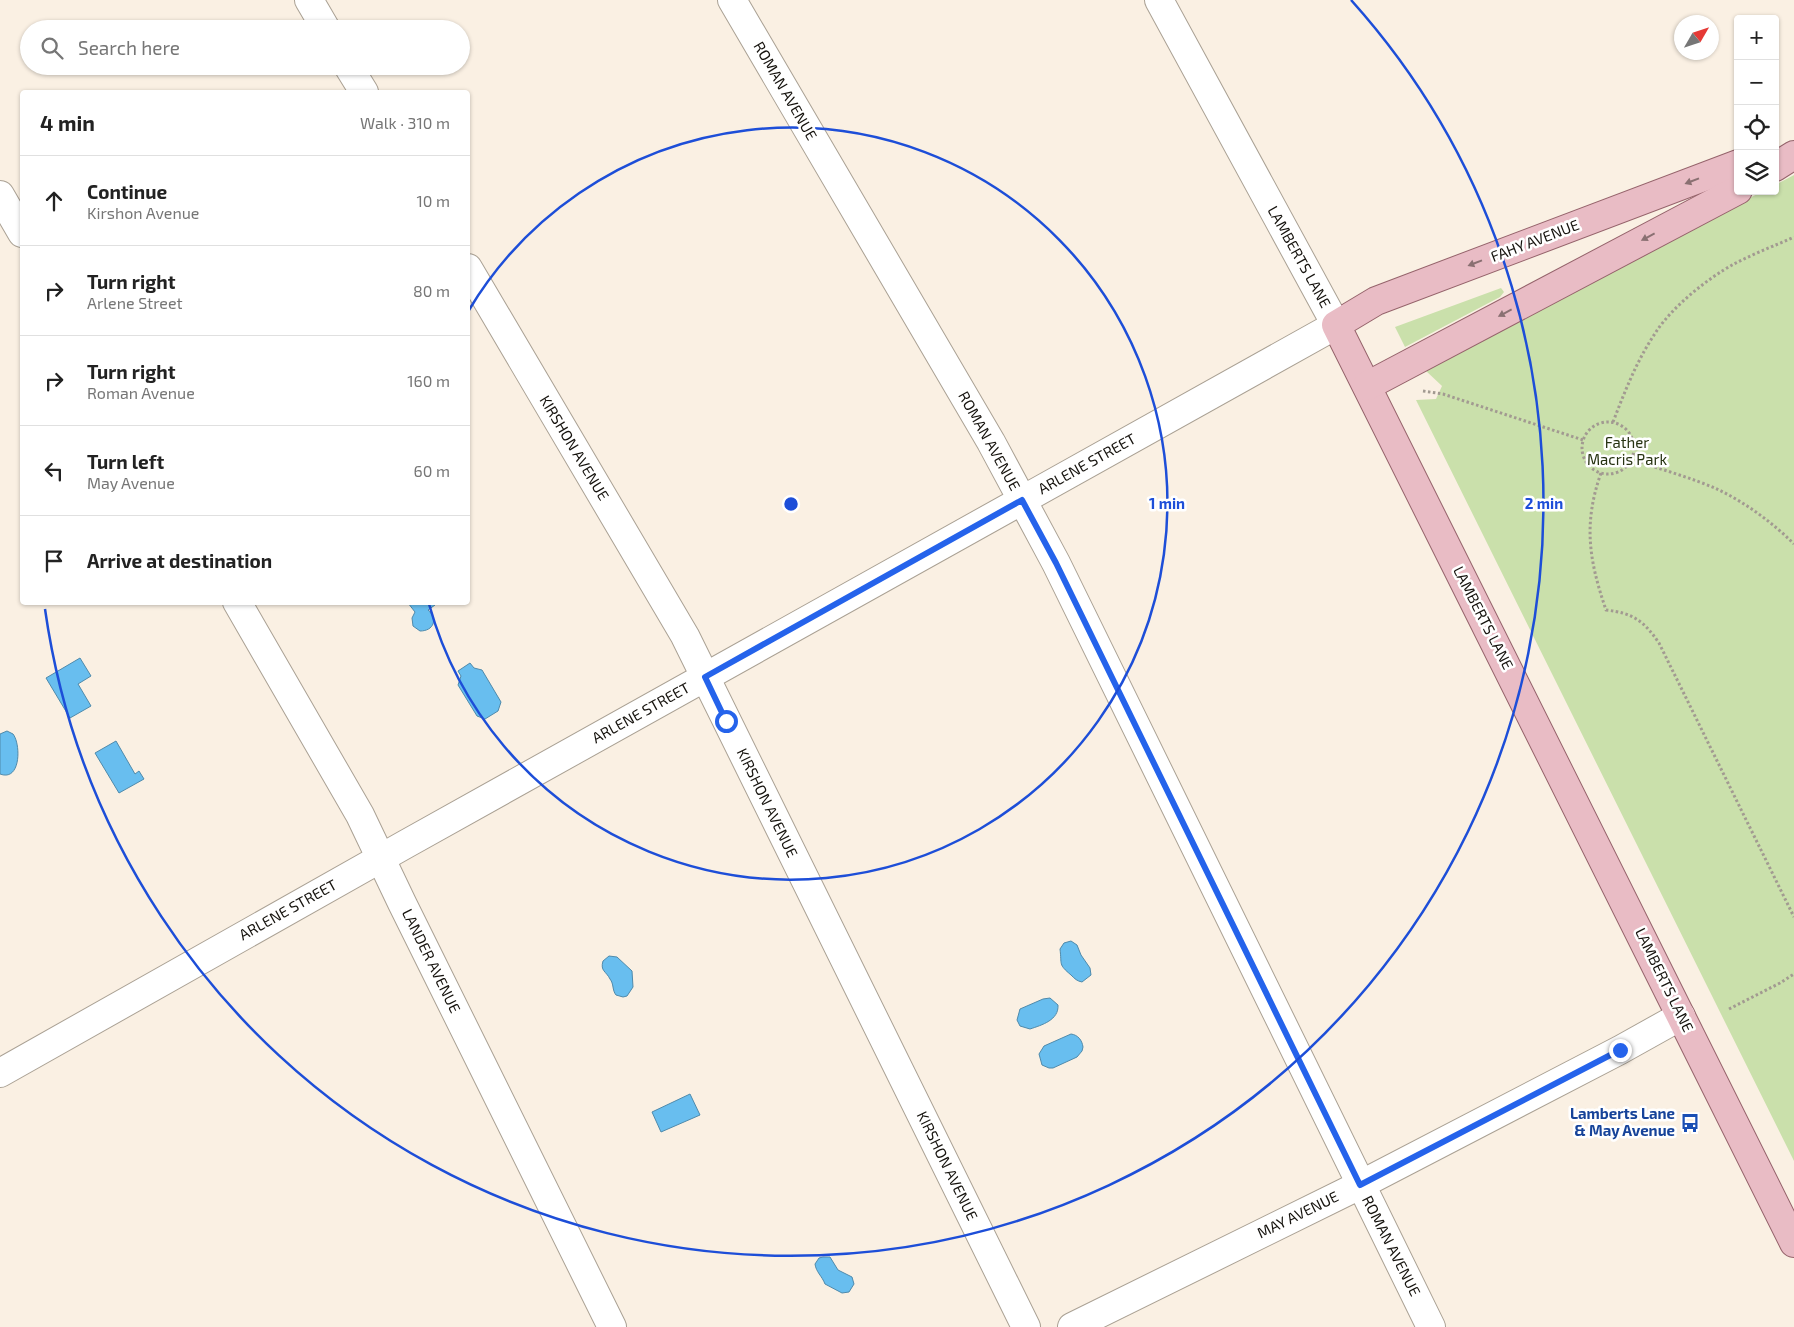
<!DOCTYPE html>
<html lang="en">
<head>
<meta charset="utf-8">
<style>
	body { margin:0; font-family:"Exo 2",sans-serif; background:#f6f6f6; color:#222 }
	.controls { position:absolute; right:15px; top:15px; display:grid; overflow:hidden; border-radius:5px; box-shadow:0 1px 4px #0004 }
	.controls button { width:45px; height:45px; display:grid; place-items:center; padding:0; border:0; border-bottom:1px solid #e0e0e0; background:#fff; color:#222; font:25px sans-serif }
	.compass { position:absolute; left:1674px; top:15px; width:45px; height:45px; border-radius:50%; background:#fff; box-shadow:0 1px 4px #0004; rotate:51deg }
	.stop { position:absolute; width:15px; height:15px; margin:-11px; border:4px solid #2563eb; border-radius:50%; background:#fff }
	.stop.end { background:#2563eb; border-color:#fff; box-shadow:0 1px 5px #0008 }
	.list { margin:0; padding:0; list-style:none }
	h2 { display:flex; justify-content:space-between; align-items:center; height:65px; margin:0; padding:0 20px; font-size:21px }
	h2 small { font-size:16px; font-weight:400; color:#767676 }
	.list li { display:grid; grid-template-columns:32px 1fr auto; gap:15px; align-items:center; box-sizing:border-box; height:90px; padding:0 20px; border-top:1px solid #e0e0e0 }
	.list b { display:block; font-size:19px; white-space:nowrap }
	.list p { margin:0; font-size:16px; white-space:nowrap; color:#767676 }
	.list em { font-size:16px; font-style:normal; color:#767676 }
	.icon { flex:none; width:28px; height:28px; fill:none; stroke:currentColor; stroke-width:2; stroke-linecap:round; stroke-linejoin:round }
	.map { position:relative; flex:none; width:1794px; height:1327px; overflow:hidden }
	.search { position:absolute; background:#fff; box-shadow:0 1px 4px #0004; left:20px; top:20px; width:450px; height:55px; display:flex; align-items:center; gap:12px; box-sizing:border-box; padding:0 18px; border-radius:28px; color:#767676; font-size:19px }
	.panel { position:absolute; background:#fff; box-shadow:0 1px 4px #0004; left:20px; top:90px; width:450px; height:515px; border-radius:5px }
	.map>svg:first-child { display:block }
</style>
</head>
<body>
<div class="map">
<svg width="1794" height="1327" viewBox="0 0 1794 1327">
	<rect width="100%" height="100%" fill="#faf0e3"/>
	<!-- green -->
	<g fill="#cae0ab">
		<polygon points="1794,175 1794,1161 1416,400 1436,399 1442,386 1425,370 1763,191 1775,191 1775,185"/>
		<polygon points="1501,288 1504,292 1500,297 1405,347 1395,327"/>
	</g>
	<!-- water -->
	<g fill="#68beef" stroke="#4f8aab">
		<path d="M 408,603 L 434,603 L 435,605 L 428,610 C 438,619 434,631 420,631 L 413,626 L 412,618 L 415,612 Z"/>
		<polygon points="80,658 91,676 78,684 91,706 70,718 46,678"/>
		<polygon points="470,663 474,668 482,670 501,702 498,711 485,719 477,716 458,685 461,676 458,671"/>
		<path d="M 7,731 L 13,734 C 21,744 21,782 0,774 L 0,734 Z"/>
		<polygon points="116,741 135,774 139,771 144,779 119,793 95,753"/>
		<path d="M 1071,941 L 1077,945 L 1081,955 L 1090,968 L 1091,975 L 1082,982 C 1077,981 1075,979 1071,975 C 1058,964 1062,965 1060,949 L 1064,943 Z"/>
		<path d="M 609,956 L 617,957 L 632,971 L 633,987 L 627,996 L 623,997 L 616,995 C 612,990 614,984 610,979 C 606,971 600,971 603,961 Z"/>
		<path d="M 1050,998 L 1058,1005 C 1059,1020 1042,1025 1030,1029 L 1020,1026 L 1017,1020 L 1020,1009 L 1043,999 Z"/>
		<path d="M 1071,1034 C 1078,1035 1082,1040 1083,1047 L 1082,1051 L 1077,1057 L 1053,1068 L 1049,1068 L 1042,1065 L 1039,1054 L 1044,1046 Z"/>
		<polygon points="690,1094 700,1115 661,1132 652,1112"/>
		<path d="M 823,1257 L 830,1257 L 838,1270 L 852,1277 L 854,1284 L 849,1292 L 842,1293 L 825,1284 C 822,1276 816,1272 815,1264 L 819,1258 Z"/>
	</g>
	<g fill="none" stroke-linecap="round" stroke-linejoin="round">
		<!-- minor casing -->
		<g stroke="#aaa194" stroke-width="30">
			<g id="minor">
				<polyline points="309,0 326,29"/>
				<polyline points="732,0 991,442 1056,563 1431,1327"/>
				<polyline points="348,66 364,92"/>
				<polyline points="0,195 22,233"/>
				<polyline points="468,268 685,636 1026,1327"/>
				<polyline points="237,602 360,815 402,903 612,1327"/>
				<polyline points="0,1073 406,844 1336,325 1159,0"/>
				<polyline points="1072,1327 1360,1185 1620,1050 1681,1016"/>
			</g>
		</g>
		<!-- major casing -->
		<g stroke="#95636b" stroke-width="30">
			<g id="major">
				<polyline points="1738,164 1376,301 1336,325 1794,1243"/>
				<polyline points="1775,167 1794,155"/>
				<polyline points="1367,386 1738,190"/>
			</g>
		</g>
		<!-- path -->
		<g stroke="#a29a91" stroke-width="3" stroke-dasharray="2.5 2.5" stroke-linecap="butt">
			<polyline points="1423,391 1443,394 1583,440"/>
			<circle cx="1608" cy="448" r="26"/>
			<path d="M 1613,422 C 1625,391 1637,360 1656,332 C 1672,307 1708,278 1734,264 C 1753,254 1774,246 1794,237"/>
			<path d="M 1631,459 C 1659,469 1693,478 1719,490 C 1746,503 1773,523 1794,544"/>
			<path d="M 1601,473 C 1583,524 1589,560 1606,610 C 1633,613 1644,621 1659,643 L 1794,917"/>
			<polyline points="1729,1009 1780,983 1794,974"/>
		</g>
		<!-- minor -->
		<use href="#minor" stroke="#fff" stroke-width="28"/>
		<!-- major -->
		<use href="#major" stroke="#e9bcc5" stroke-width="28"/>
	</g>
	<!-- one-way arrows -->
	<defs><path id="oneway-solid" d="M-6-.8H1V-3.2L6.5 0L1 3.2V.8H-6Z" transform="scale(1.25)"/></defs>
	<g fill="#8a7072">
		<use href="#oneway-solid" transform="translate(1692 181) rotate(159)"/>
		<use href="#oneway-solid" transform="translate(1648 237) rotate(152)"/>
		<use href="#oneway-solid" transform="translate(1475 263) rotate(159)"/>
		<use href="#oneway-solid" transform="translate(1505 313) rotate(152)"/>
	</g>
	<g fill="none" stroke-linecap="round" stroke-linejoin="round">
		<!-- route -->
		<polyline stroke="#2563eb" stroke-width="6" points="726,721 705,677 1022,500 1056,563 1360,1185 1620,1050"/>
	</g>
	<!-- distance rings -->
	<g fill="none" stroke="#1d4ed8" stroke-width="2.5">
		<path d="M469 310A376 376 0 1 1 429 604"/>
		<path d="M1351 0A753 753 0 1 1 45 609"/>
	</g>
	<!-- icons -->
	<defs>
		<g id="bus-bare" transform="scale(1.5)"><path d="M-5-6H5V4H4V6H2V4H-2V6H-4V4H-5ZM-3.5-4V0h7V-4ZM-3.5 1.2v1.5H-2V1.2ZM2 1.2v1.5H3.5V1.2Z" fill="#1a4fb4" stroke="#fff" stroke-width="2.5" paint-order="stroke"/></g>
	</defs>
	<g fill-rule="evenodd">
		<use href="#bus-bare" x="1690" y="1123"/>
	</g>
	<g text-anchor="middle" stroke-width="5" stroke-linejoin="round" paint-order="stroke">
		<!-- street labels -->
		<g font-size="15" fill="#15120d" stroke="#fff">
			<text transform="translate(785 91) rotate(60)" y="5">ROMAN AVENUE</text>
			<text transform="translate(1535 241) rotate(-21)" y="5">FAHY AVENUE</text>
			<text transform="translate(1299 257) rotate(61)" y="5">LAMBERTS LANE</text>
			<text transform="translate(989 441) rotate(61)" y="5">ROMAN AVENUE</text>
			<text transform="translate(574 448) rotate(59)" y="5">KIRSHON AVENUE</text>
			<text transform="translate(1087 464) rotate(-29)" y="5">ARLENE STREET</text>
			<text transform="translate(1483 618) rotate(63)" y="5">LAMBERTS LANE</text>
			<text transform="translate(641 713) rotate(-29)" y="5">ARLENE STREET</text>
			<text transform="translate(767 803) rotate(64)" y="5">KIRSHON AVENUE</text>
			<text transform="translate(288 910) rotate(-29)" y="5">ARLENE STREET</text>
			<text transform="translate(431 961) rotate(64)" y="5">LANDER AVENUE</text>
			<text transform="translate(1664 980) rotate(64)" y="5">LAMBERTS LANE</text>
			<text transform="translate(947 1166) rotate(64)" y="5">KIRSHON AVENUE</text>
			<text transform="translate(1298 1215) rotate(-26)" y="5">MAY AVENUE</text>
			<text transform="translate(1391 1246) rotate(63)" y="5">ROMAN AVENUE</text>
		</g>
		<!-- park labels -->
		<g font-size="15" fill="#273312" stroke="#fff">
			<text x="1627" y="448">Father<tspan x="1627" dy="17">Macris Park</tspan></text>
		</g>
		<!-- transit labels -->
		<g font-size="15" font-weight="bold" fill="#164399" stroke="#fff" text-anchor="end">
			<text x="1675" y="1119">Lamberts Lane<tspan x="1675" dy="17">&amp; May Avenue</tspan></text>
		</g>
	</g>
	<circle cx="791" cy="504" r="8" fill="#1d4ed8" stroke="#fff" stroke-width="2.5"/>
	<g font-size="15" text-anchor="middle" font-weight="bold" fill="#1d4ed8" stroke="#fff" stroke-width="5" stroke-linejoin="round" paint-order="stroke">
		<text x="1167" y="509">1 min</text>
		<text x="1544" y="509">2 min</text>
	</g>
</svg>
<div class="controls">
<button>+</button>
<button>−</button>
<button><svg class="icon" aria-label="locate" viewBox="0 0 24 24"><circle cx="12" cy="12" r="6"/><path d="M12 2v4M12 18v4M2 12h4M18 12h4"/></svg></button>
<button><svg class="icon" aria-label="layers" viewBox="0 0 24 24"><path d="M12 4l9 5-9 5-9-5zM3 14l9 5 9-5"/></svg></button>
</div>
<svg class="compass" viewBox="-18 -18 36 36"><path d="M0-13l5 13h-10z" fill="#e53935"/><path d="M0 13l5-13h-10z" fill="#767676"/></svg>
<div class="stop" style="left:726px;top:721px"></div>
<div class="stop end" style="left:1620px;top:1050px"></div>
<div class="search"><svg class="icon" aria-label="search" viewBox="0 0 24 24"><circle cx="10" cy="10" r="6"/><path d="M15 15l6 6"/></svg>Search here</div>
<section class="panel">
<h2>4 min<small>Walk · 310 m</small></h2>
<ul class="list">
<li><svg class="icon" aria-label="ahead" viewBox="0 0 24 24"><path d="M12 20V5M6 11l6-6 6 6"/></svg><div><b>Continue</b><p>Kirshon Avenue</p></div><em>10 m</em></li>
<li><svg class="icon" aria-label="right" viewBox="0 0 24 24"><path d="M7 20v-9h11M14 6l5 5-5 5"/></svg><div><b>Turn right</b><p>Arlene Street</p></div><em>80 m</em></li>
<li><svg class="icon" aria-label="right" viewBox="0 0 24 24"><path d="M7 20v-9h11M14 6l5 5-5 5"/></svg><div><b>Turn right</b><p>Roman Avenue</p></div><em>160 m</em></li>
<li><svg class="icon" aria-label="left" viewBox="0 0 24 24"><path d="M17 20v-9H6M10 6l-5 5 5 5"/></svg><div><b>Turn left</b><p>May Avenue</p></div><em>60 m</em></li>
<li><svg class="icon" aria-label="arrive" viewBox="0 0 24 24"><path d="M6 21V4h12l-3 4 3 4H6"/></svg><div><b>Arrive at destination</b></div></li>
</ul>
</section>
</div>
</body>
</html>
